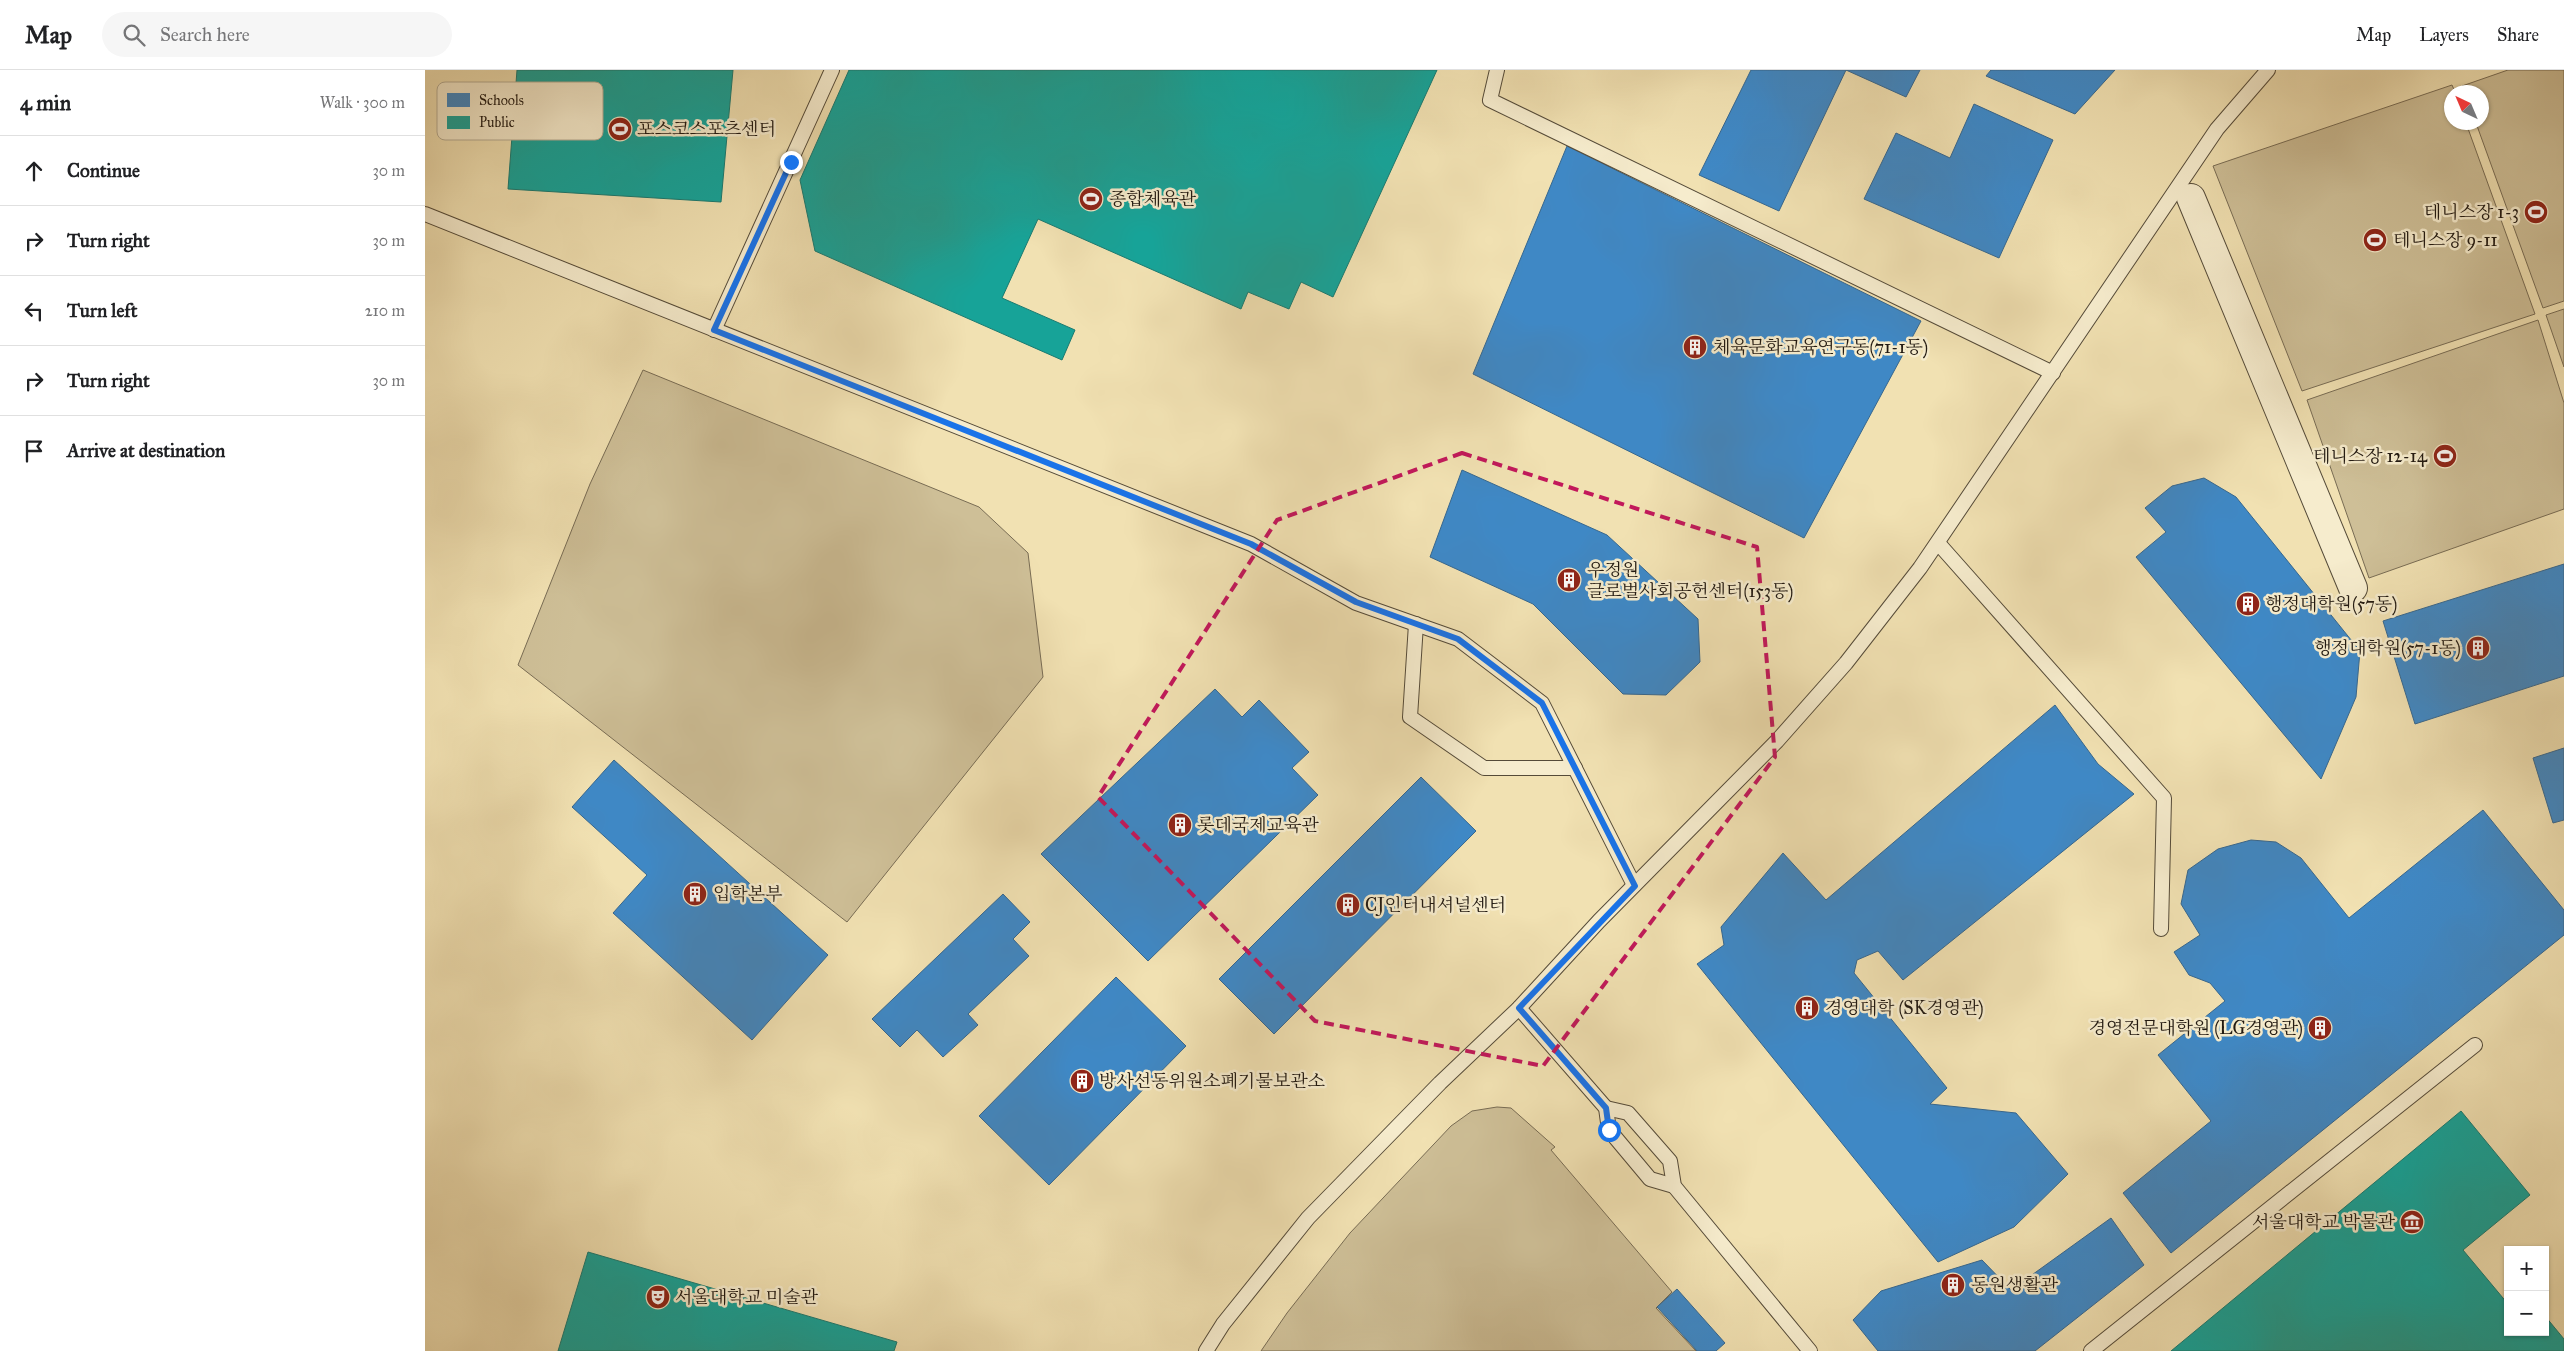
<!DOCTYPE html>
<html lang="en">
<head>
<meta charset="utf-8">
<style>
	body { margin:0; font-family:"IM FELL Great Primer","Noto Serif KR",serif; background:#f6f6f6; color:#202124 }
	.controls { position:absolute; right:15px; bottom:15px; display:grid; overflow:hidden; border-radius:0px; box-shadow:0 1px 4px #0004 }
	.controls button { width:45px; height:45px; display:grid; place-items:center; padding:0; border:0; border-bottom:1px solid #e0e0e0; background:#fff; color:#202124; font:25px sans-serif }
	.compass { position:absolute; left:2019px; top:15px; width:45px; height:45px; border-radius:50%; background:#fff; box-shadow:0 1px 4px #0004; rotate:316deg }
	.stop { position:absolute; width:15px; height:15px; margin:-11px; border:4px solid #1a73e8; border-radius:50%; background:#fff }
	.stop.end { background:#1a73e8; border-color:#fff; box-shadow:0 1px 5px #0008 }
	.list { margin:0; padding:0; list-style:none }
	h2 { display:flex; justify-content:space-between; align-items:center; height:65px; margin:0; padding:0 20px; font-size:21px }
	h2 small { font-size:16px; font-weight:400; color:#757577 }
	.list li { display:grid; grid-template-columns:32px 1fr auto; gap:15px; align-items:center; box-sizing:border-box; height:70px; padding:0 20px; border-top:1px solid #e0e0e0 }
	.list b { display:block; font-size:19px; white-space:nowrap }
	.list em { font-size:16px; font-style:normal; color:#757577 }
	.icon { flex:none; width:28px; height:28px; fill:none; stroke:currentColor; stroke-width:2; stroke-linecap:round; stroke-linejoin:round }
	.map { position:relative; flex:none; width:2139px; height:1281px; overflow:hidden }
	header { display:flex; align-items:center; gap:30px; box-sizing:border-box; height:70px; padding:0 25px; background:#fff; border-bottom:1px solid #e0e0e0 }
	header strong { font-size:24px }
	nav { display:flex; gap:28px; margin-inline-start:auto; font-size:18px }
	.search { width:350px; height:45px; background:#f6f6f6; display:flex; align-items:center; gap:12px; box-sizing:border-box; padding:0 18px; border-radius:28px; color:#757577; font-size:19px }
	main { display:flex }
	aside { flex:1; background:#fff }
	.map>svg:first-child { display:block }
</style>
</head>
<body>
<header>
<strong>Map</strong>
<div class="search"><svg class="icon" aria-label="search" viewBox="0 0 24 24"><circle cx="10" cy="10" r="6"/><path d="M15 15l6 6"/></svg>Search here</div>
<nav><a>Map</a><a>Layers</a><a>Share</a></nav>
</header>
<main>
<aside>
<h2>4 min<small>Walk · 300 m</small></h2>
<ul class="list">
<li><svg class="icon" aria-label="ahead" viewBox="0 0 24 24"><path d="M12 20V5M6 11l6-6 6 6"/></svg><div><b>Continue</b></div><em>30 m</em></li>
<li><svg class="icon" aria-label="right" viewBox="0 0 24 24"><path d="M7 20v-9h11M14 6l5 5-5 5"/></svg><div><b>Turn right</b></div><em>30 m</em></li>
<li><svg class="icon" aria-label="left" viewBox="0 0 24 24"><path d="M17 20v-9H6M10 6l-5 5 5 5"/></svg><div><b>Turn left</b></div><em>210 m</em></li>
<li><svg class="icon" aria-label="right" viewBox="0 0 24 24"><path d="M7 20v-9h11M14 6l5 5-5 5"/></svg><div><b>Turn right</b></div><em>30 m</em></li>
<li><svg class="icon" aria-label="arrive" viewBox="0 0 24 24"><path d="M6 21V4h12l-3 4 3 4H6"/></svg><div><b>Arrive at destination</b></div></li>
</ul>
</aside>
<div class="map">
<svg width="2139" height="1281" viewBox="0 0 2139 1281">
	<rect width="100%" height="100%" fill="#f1e1b2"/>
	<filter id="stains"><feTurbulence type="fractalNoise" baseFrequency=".004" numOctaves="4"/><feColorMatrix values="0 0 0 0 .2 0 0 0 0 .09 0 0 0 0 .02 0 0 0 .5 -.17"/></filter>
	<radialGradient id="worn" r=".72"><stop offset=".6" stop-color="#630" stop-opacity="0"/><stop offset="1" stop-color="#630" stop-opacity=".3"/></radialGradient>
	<!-- green -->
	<g fill="#cebf97" stroke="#786c54">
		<polygon points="2083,0 2139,0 2139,231 2118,238 2051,53 2056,52 2056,22 2040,22 2037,16"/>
		<polygon points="2027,15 2030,22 2026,22 2026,52 2041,53 2110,244 1877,321 1788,96"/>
		<polygon points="2139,239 2139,297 2121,245"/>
		<polygon points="2113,250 2139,333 2139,439 1944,508 1882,330"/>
		<polygon points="218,300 554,437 603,483 618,607 422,852 93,595 165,414"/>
		<polygon points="1072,1037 1086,1038 1130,1077 1126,1080 1247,1222 1231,1238 1271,1281 836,1281 862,1243 925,1163 1026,1056 1047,1041"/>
	</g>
	<!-- schools -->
	<g fill="#3f88c5" stroke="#36678f">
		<polygon points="1326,0 1495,0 1481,27 1421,0 1354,141 1274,105"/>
		<polygon points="1566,0 1690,0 1650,44 1561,6"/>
		<polygon points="1549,34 1628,70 1574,188 1439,129 1471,63 1525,88"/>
		<polygon points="1142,76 1496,251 1379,468 1048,304"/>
		<polygon points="1037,400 1182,465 1273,549 1275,592 1241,625 1198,624 1108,534 1005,487"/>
		<polygon points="1779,408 1811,427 1935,581 1931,627 1896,709 1711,487 1741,462 1720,438 1747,416"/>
		<polygon points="2139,494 2139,606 1990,654 1958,551"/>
		<polygon points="790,619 817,647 834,630 884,682 867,698 893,725 723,891 616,784"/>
		<polygon points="1630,635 1673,694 1709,724 1478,910 1453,881 1432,890 1429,903 1522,1018 1505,1034 1591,1043 1643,1104 1589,1157 1513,1192 1272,894 1299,875 1296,857 1358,783 1401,830"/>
		<polygon points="2139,678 2139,750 2128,753 2108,688"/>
		<polygon points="189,690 403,885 327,970 188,843 222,805 147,737"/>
		<polygon points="996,707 1051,761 849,964 794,909"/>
		<polygon points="2058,740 2139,840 2139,865 1746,1183 1698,1123 1786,1051 1733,985 1800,931 1785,913 1764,905 1749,882 1775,865 1756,834 1763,800 1793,779 1826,770 1851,772 1876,788 1924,848"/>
		<polygon points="578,824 605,852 588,869 604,886 543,944 553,955 518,987 492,960 475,977 447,949"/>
		<polygon points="691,907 761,976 624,1115 554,1046"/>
		<polygon points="1686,1148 1719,1195 1610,1281 1453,1281 1428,1250 1456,1221 1557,1190 1586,1220"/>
		<polygon points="1252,1219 1300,1273 1291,1281 1272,1281 1232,1237"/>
	</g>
	<!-- public -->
	<g fill="#17a398" stroke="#1a7a70">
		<polygon points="92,0 308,0 296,132 83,119"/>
		<polygon points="424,0 1012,0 908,227 876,212 864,239 823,222 816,239 613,149 577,228 650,260 637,290 390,181 375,110"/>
		<polygon points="2036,1041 2105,1125 2038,1180 2083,1234 2083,1262 2120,1262 2120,1246 2139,1269 2139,1281 1746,1281"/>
		<polygon points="163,1182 472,1272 469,1281 133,1281"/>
	</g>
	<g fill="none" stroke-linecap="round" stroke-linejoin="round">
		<!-- lane casing -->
		<g stroke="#554b39" stroke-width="16">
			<g id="lane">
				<polyline points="1072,0 1065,30 1628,303"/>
				<polyline points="0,144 826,474 931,533 1033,569 1117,633 1209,815"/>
				<polyline points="289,260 407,0"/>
				<polyline points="1513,473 1739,728 1736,859"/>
				<polyline points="991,554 985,647 1059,698 1150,698"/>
				<polyline points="1094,938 1181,1038 1184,1060 1225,1109 1249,1116"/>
				<polyline points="1181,1038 1203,1043 1245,1091 1249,1116 1385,1281"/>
				<polyline points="781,1281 798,1254 883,1148 1015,1013 1094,938 1174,851 1352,671 1421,593 1495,498 1792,59 1843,0"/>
				<polyline points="1666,1281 2050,975"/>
			</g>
		</g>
		<!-- street casing -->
		<g stroke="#554b39" stroke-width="30">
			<polyline id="street" points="1766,128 1928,518"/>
		</g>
		<!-- lane -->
		<use href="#lane" stroke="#f6eccd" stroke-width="14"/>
		<!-- street -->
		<use href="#street" stroke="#f6eccd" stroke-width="28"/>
	</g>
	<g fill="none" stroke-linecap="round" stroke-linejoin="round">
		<!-- route -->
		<polyline stroke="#1a73e8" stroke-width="6" points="366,92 289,260 826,474 931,532 1033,569 1117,633 1210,816 1094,938 1181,1038 1184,1060"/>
	</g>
	<!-- marked area -->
	<path fill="none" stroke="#c2185b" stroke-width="4" stroke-dasharray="10 6" stroke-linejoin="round" d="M 1037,383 L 1332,477 L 1350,687 L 1118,996 L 890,951 L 673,727 L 852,450 Z"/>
	<!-- icons -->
	<defs>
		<g id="stadium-disc" transform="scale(1.25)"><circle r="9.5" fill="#8f2418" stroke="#f6eccd"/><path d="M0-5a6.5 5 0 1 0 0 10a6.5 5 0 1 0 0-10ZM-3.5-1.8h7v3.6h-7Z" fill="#fff"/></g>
		<g id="building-disc" transform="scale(1.25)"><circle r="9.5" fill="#8f2418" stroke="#f6eccd"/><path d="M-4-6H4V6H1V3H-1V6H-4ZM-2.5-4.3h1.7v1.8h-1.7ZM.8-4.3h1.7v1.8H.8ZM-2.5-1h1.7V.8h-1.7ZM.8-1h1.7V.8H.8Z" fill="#fff"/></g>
		<g id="museum-disc" transform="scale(1.25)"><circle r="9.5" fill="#8f2418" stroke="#f6eccd"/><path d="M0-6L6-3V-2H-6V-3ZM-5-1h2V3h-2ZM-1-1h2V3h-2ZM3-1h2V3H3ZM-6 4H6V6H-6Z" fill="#fff"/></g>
		<g id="theatre-disc" transform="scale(1.25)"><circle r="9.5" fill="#8f2418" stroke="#f6eccd"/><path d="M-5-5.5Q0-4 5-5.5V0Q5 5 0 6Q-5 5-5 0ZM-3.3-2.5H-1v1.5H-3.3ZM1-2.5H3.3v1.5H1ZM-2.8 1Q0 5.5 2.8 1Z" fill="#fff"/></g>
	</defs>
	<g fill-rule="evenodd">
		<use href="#stadium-disc" x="195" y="59"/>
		<use href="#stadium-disc" x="666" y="129"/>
		<use href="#stadium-disc" x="2111" y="142"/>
		<use href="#stadium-disc" x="1950" y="170"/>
		<use href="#building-disc" x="1270" y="277"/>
		<use href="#stadium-disc" x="2020" y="386"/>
		<use href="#building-disc" x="1144" y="510"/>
		<use href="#building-disc" x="1823" y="534"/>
		<use href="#building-disc" x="2053" y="578"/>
		<use href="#building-disc" x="755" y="755"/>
		<use href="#building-disc" x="270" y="824"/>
		<use href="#building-disc" x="923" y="835"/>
		<use href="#building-disc" x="1382" y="938"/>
		<use href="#building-disc" x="1895" y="958"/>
		<use href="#building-disc" x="657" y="1011"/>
		<use href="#museum-disc" x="1987" y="1152"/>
		<use href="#building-disc" x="1528" y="1215"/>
		<use href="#theatre-disc" x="233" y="1227"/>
	</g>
	<g text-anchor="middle" stroke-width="5" stroke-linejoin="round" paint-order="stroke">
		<!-- poi labels -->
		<g font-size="18" fill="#211911" stroke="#f6eccd" text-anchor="start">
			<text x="212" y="65">포스코스포츠센터</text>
			<text x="684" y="135">종합체육관</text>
			<text x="2094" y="148" text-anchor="end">테니스장 1-3</text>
			<text x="1968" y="176">테니스장 9-11</text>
			<text x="1288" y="283">체육문화교육연구동(71-1동)</text>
			<text x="2002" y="392" text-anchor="end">테니스장 12-14</text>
			<text x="1162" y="506">우정원<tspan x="1162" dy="21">글로벌사회공헌센터(153동)</tspan></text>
			<text x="1840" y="540">행정대학원(57동)</text>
			<text x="2036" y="584" text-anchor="end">행정대학원(57-1동)</text>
			<text x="772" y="761">롯데국제교육관</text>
			<text x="288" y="830">입학본부</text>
			<text x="940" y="841">CJ인터내셔널센터</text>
			<text x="1400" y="944">경영대학 (SK경영관)</text>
			<text x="1878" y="964" text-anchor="end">경영전문대학원 (LG경영관)</text>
			<text x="674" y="1017">방사선동위원소폐기물보관소</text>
			<text x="1970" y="1158" text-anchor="end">서울대학교 박물관</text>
			<text x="1546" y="1221">동원생활관</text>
			<text x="250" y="1233">서울대학교 미술관</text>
		</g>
	</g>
	<!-- legend -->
	<rect x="12" y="12" width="166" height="58" rx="8" fill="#f6eccd" stroke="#b6ad95" stroke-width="1"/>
	<rect x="22" y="23" width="23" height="14" fill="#3f88c5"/>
	<rect x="22" y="46" width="23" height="13" fill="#17a398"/>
	<g font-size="14" fill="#211911">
		<text x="54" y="35">Schools</text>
		<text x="54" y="57">Public</text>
	</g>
	<rect width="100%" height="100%" filter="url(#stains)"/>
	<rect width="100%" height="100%" fill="url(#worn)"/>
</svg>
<div class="controls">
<button>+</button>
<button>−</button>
</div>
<svg class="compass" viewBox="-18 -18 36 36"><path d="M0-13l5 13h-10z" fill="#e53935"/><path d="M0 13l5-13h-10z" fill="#757577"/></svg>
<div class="stop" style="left:1184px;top:1060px"></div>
<div class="stop end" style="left:366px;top:92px"></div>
</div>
</main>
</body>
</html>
